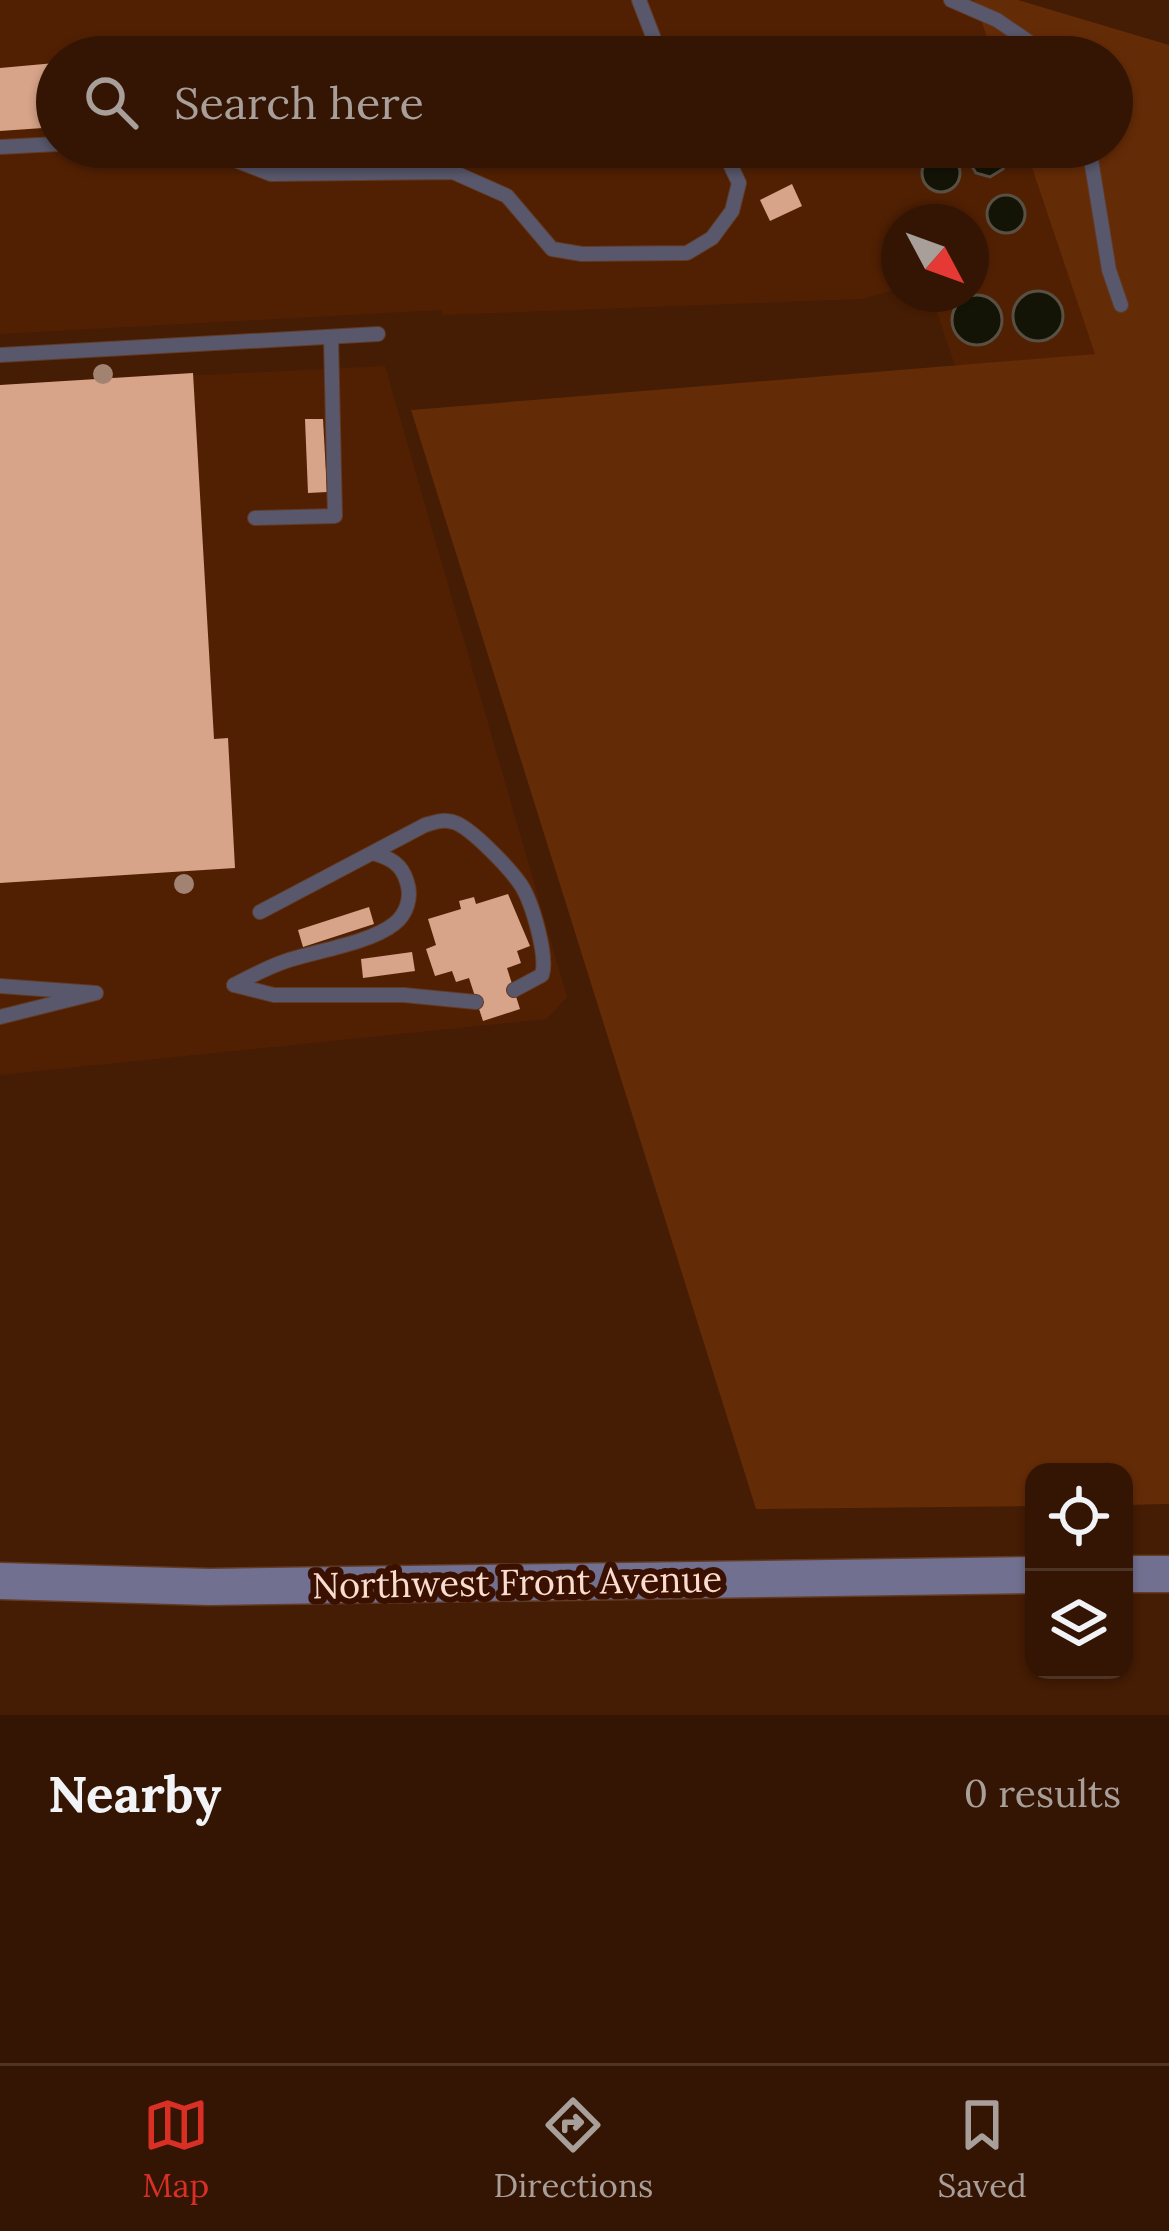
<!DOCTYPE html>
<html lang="en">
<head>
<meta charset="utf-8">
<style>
	body { margin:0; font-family:Lora,serif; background:#3f2212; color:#f1f3f6 }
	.controls { position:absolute; right:36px; bottom:36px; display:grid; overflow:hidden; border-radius:24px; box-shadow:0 3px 9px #0004 }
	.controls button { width:108px; height:108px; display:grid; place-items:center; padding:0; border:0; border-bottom:3px solid #4e3425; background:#341503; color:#f1f3f6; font:60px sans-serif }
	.compass { position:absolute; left:881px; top:204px; width:108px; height:108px; border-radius:50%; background:#341503; box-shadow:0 3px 9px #0004; rotate:131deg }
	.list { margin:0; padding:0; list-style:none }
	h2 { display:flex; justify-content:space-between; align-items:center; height:156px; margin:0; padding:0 48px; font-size:51px }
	h2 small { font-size:39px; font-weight:400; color:#a99f9a }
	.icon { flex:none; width:66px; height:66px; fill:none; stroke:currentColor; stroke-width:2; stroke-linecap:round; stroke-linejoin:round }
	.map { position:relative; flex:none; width:1169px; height:1715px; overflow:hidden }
	.search { position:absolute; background:#341503; box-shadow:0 3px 9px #0004; left:36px; right:36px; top:36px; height:132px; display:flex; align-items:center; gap:30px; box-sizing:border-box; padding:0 42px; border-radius:66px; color:#a99f9a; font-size:45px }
	.sheet { height:348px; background:#341503 }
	nav { display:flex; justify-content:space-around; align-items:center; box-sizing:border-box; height:168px; border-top:3px solid #4e3425; background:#341503; font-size:33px; color:#a99f9a }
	nav a { display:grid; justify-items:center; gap:6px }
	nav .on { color:#d93025 }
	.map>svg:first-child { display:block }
</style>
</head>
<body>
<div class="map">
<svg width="1169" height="1715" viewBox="0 0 1169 1715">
	<rect width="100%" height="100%" fill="#451c04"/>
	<!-- built -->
	<g fill="#512003">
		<polygon points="0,0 974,0 994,57 57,57 57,147 1025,147 1096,354 955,366 931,294 971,294 971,222 899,222 899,289 861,299 443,315 441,310 0,334"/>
		<polygon points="385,366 567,997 547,1019 0,1075 0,385"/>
	</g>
	<!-- green -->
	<polygon fill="#642b07" points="974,0 1018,0 1169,45 1169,1504 1124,1505 1124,1472 1034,1472 1034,1506 756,1509 411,410 1095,354 1025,147 1112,147 1112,57 994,57"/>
	<!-- water -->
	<g fill="#131306" stroke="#585043" stroke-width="3">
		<polygon points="972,147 1004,147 1007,155 1003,169 990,177 976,173 968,160"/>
		<circle cx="941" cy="173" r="19"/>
		<circle cx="1006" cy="214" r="19"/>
		<circle cx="1038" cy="316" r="25"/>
		<circle cx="977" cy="320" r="25"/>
	</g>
	<!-- building -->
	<g fill="#d7a389">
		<polygon points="908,44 921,46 935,57 882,57 895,47"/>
		<polygon points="55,63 57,127 0,131 0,68"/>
		<polygon points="792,184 802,206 770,221 760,200"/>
		<polygon points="193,373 214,739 228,738 235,868 0,883 0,385"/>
		<polygon points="305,419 323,419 327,492 308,493"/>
		<polygon points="508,894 530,946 517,951 521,963 507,968 520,1009 483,1021 469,978 456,982 452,971 435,976 426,949 436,945 428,919 461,909 459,901 474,897 476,904"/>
		<polygon points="369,907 374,924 303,947 298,930"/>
		<polygon points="412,952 415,971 363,978 361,959"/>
	</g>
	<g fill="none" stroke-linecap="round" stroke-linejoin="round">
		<!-- lane casing -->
		<g stroke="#623b25" stroke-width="16">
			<g id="lane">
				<polyline points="639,0 661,57"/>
				<polyline points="951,0 997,20 1051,57"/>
				<polyline points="0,147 57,144"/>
				<polyline points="201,147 271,174 453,172 507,196 552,249 582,254 687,253 712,238 732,211 739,183 722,147"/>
				<polyline points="1089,147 1109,270 1121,305"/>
				<polyline points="0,355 378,334"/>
				<polyline points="255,518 335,516 331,337"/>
				<path d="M 260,912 L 425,825 C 435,822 443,819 453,822 C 470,826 511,870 521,885 C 532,902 548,956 542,975 L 514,990"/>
				<path d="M 234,985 C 251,976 268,967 286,961 C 316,951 370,943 394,924 C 407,914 412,897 407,882 C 402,864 390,858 373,853"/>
				<polyline points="234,985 274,995 404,995 476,1002"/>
				<polyline points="0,986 96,993 0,1017"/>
			</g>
		</g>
		<!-- secondary casing -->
		<g stroke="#623b25" stroke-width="39">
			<g id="secondary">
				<polyline points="1124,1574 1169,1574"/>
				<polyline points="0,1581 209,1587 1034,1575"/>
			</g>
		</g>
		<!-- lane -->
		<use href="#lane" stroke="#58576b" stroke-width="14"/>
		<!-- secondary -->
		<use href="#secondary" stroke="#727090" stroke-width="36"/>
	</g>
	<!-- trees -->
	<g fill="#a28271">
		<circle cx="103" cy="374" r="10"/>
		<circle cx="184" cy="884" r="10"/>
	</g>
	<g text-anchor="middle" stroke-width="12" stroke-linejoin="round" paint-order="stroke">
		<!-- street labels -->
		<g font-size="36" fill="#faddd0" stroke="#3a1100">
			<text transform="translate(517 1582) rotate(-1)" y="13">Northwest Front Avenue</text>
		</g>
	</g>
</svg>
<div class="controls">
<button><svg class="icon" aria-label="locate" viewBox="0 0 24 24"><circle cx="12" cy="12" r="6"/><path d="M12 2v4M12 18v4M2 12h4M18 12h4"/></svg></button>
<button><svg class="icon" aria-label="layers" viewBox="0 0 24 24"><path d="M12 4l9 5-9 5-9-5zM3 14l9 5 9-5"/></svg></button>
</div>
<svg class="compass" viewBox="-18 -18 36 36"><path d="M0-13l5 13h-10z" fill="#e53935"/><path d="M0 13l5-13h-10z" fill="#a99f9a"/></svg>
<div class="search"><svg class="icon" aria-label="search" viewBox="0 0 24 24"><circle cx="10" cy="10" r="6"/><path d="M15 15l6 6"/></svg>Search here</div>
</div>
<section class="sheet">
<h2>Nearby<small>0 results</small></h2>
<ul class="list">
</ul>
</section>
<nav>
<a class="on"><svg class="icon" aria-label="map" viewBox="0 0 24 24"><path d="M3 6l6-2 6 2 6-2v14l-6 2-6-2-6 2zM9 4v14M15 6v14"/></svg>Map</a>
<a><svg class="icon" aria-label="directions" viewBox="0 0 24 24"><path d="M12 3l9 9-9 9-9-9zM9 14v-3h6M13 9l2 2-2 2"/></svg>Directions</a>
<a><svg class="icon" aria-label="saved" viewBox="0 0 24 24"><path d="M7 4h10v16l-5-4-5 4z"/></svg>Saved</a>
</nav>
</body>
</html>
